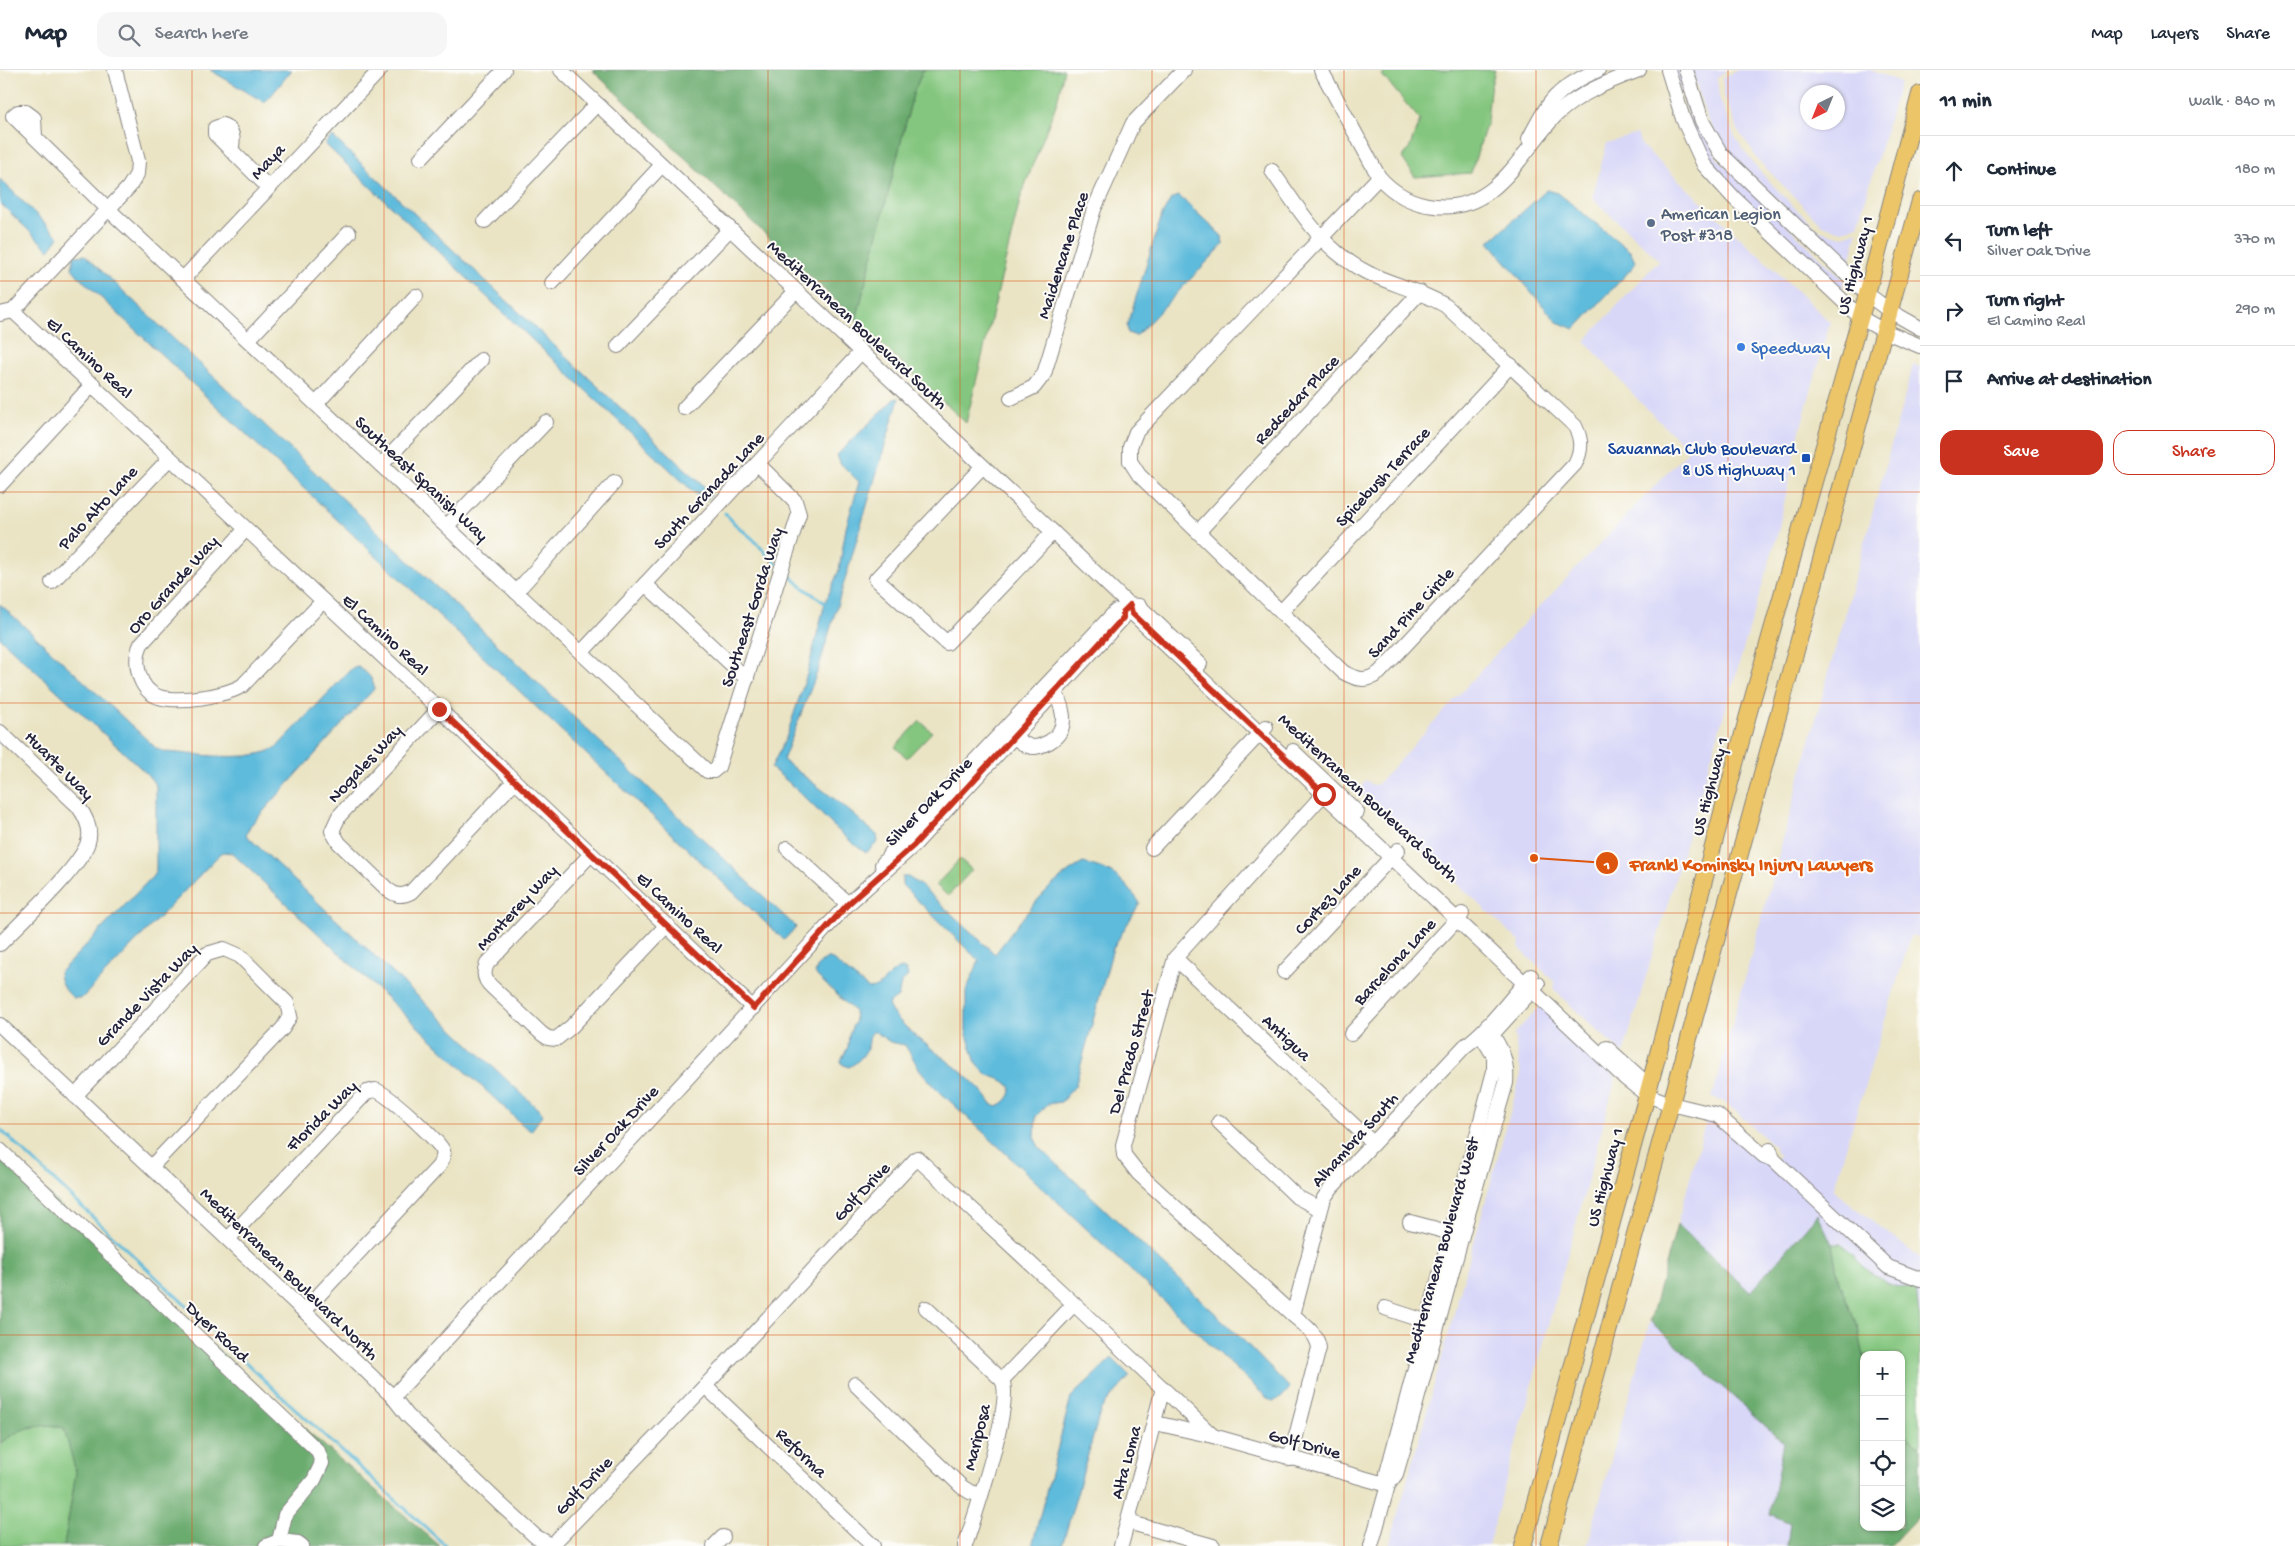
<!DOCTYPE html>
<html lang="en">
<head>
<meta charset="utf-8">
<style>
	body { margin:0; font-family:"Gochi Hand",sans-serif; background:#f6f6f7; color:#1f2937 }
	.controls { position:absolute; right:15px; bottom:15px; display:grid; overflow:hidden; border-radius:10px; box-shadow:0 1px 4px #0004 }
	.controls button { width:45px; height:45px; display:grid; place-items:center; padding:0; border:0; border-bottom:1px solid #e0e1e3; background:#fff; color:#1f2937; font:25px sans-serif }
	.compass { position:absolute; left:1800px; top:15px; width:45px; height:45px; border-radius:50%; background:#fff; box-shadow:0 1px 4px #0004; rotate:223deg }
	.stop { position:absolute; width:15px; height:15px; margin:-11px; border:4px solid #c8321e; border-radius:50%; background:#fff }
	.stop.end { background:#c8321e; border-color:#fff; box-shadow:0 1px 5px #0008 }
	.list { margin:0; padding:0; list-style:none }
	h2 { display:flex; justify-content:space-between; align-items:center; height:65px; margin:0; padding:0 20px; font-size:21px }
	h2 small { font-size:16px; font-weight:400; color:#747a83 }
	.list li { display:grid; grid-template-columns:32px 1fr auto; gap:15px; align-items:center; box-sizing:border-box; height:70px; padding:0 20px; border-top:1px solid #e0e1e3 }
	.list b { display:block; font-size:19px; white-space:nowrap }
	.list p { margin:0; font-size:16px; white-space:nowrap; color:#747a83 }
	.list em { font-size:16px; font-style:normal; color:#747a83 }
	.actions { display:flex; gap:10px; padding:15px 20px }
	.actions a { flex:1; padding:11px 0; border:1px solid #c8321e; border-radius:15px; text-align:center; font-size:18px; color:#c8321e }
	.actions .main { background:#c8321e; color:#fff }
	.icon { flex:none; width:28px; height:28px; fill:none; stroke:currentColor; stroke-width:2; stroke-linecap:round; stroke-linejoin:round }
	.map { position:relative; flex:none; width:1920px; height:1476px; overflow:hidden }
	header { display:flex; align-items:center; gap:30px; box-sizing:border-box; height:70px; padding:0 25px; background:#fff; border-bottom:1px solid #e0e1e3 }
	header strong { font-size:24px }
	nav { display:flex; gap:28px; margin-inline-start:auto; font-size:18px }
	.search { width:350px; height:45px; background:#f6f6f7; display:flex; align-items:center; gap:12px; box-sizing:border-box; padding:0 18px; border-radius:15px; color:#747a83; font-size:19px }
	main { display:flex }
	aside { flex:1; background:#fff }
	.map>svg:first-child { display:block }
</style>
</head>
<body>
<header>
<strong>Map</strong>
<div class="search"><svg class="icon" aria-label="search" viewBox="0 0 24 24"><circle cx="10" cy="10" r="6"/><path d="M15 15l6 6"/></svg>Search here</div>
<nav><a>Map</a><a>Layers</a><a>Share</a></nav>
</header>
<main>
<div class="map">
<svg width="1920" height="1476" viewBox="0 0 1920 1476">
	<rect width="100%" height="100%" fill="#fdfcf7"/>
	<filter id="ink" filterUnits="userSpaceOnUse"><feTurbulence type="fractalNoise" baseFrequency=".02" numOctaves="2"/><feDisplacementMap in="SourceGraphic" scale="10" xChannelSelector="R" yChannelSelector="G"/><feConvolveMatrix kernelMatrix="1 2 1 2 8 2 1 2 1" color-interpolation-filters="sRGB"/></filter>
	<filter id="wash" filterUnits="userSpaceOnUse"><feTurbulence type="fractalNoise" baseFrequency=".0096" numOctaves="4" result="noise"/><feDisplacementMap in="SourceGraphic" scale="20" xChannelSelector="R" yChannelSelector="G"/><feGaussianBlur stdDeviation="1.12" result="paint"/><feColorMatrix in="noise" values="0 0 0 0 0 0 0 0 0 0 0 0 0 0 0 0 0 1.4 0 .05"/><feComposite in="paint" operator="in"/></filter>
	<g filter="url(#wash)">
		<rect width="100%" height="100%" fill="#eae4c4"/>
		<!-- built -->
		<g fill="#d8d7f8" fill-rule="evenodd">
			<polygon points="1674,0 1680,0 1717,88 1844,210 1841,222 1738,124 1709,92 1695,66"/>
			<polygon points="1692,0 1727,0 1717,8 1719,27 1734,65 1754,95 1793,136 1820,161 1842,167 1858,161 1848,198 1726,80 1707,49"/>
			<path d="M 1738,0 L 1870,0 L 1900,12 L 1858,155 L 1842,161 L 1822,155 L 1759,91 L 1739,62 L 1724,26 L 1722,8 ZM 1808,22 L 1838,22 L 1838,52 L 1808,52 Z"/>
			<polygon points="1637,64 1642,76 1830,252 1799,364 1777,466 1623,984 1554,920 1555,912 1519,878 1520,872 1357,720 1366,710 1372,715 1378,714 1525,552 1689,380 1641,333 1585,271 1659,190 1592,128 1607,73"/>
			<polygon points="1913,295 1920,297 1920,868 1911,865 1833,1120 1920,1188 1920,1253 1916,1218 1904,1219 1884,1212 1868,1202 1842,1174 1832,1174 1818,1145 1750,1222 1677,1155 1707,1047 1714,1049 1769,1096 1780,1085 1777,1084 1774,1076 1725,1032 1712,1028"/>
			<polygon points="1541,935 1616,1007 1488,1476 1389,1476 1521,1004 1514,964"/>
			<polygon points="1650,1251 1783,1372 1770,1443 1790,1453 1787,1476 1587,1476"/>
		</g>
		<!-- green -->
		<g fill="#84c67f" stroke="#53745d">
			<polygon points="923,0 1064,0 1057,32 1021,126 966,353 856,250 913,24"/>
			<polygon points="1386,0 1495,0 1490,20 1487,52 1471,103 1415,107 1402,88 1409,79 1420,50 1382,5"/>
			<polygon points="920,651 932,662 907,688 895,677"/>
			<polygon points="960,789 972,800 948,826 936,815"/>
			<path d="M 1832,1174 L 1842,1174 C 1863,1196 1883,1221 1916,1218 L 1920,1253 L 1920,1377 L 1901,1361 L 1901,1285 L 1864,1285 L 1864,1287 L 1858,1258 L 1839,1212 Z"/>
			<polygon points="51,1355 64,1358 76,1402 64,1476 0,1476 0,1373 21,1359"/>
		</g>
		<!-- forest -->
		<g fill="#6bab6e" stroke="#466654">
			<polygon points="592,0 923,0 913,24 856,250"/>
			<path d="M 0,1080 L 296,1351 L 440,1476 L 64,1476 L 76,1402 L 64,1358 C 37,1351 22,1358 0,1373 Z"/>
			<polygon points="1818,1144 1832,1174 1839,1212 1858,1258 1864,1287 1864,1457 1901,1457 1901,1361 1920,1377 1920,1444 1890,1476 1787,1476 1790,1453 1770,1444 1783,1372 1650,1251 1677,1155 1750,1222"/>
		</g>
		<!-- water -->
		<g fill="#5ebbdc" stroke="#406e8c">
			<path d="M 210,0 L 292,0 C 286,6 270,29 264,32 Z"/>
			<polygon points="332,66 712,424 704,432 325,74"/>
			<polygon points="0,109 59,167 49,180 0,133"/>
			<polygon points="1547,120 1558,123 1631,182 1635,192 1633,197 1575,259 1557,252 1489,172"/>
			<polygon points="1179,126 1222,166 1223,175 1136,266 1128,263 1127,256 1162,145 1171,129"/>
			<polygon points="85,185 796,857 784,870 79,207 72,198 74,186"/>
			<path d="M 899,328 L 818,600 L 783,690 L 841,734 L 877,765 L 878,772 L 866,783 C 831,759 806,724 771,698 L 786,668 L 807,604 L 825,533 L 839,500 L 846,458 L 859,412 L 840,393 L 837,385 L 894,329 Z"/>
			<path d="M 0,534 L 156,678 L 165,682 C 198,684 247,693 276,678 L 352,598 L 358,597 C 366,602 375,609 374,619 L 250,756 L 246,765 L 540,1041 L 543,1044 L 531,1061 L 525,1057 L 232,783 L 223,782 L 217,787 L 82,928 L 73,928 C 65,920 60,915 59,903 L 153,806 L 156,800 L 156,715 L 146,703 L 0,568 Z"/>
			<path d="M 1083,793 C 1115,801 1121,807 1140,833 L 1113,878 L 1075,1016 L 1061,1032 L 1048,1034 L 1036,1046 L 1035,1069 L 1039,1077 L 1237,1264 L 1290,1318 L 1281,1328 L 1273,1331 L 1266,1327 L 937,1019 L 920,1000 L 905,975 L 890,972 L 874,961 C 868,966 870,969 868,976 C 865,985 857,993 849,997 L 842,994 L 841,991 L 848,977 L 849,964 L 855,951 L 854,941 L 815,904 L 818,895 L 827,888 L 830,888 L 869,919 C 884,918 888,901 902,898 L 906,900 L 908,906 L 901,913 L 898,927 L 888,934 C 890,942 896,947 902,953 C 927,980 974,1004 992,1035 L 997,1037 C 1005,1032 1012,1027 1011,1017 L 1004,1011 L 986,1004 L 976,993 L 966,961 L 966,921 L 979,891 L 902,815 L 902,807 L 908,807 L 920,815 L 995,884 C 1022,850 1044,814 1083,793 Z"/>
			<polygon points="1112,1288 1130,1306 1101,1339 1062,1476 1032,1476 1071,1327"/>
		</g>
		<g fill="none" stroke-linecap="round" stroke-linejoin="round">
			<!-- stream -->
			<g stroke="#5ebbdc" stroke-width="3">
				<polyline points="725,443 735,454 753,469 776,494"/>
				<polyline points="791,506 801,516 825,533"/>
				<polyline points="0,1059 278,1323 446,1476"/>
			</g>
		</g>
	</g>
	<g filter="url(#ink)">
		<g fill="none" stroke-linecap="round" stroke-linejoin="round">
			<!-- minor casing -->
			<g stroke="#868380" stroke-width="16">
				<g id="minor">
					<polyline points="561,0 1053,462 1129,535 1132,543 1626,1009 1647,1025 1671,1034 1717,1045 1764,1086 1773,1089"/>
					<path d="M 1321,0 L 1379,107 C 1394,124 1413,134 1435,136 C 1496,143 1520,83 1556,45 C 1579,23 1610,11 1639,0"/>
					<polyline points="1668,0 1683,49 1704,95 1734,128 1861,248 1884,261 1920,276"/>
					<polyline points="1686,0 1702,51 1721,84 1867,224 1890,241 1920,258"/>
					<polyline points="35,67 34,48 26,42 18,42 13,46 107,138 707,701 713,701"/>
					<path d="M 1529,69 C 1549,30 1557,18 1598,0"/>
					<path d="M 231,81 C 234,70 234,60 223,55 L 215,58 L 215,64 L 268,117"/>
					<polyline points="421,88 504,0"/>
					<path d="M 1272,101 C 1301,142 1322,180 1368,203 C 1394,215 1421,221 1446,236 L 1575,356 C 1582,370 1582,380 1575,394 L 1379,603 C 1366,612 1357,610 1343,602 L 1139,405 L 1130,391 L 1130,377 L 1136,362 L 1379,107"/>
					<polyline points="485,151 597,34"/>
					<polyline points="183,209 380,0"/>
					<polyline points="552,213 662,95"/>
					<polyline points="13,241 439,639 753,938"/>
					<polyline points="0,244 13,241 129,117 137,104 138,91 115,0"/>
					<polyline points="248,270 349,163"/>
					<polyline points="618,276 729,160"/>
					<polyline points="1011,328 1034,317 1044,304 1094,139 1133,53 1184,0"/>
					<polyline points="316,334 416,226"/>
					<polyline points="684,338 796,221"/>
					<polyline points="381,395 481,290"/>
					<polyline points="982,397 876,509 947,573 1053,462"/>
					<polyline points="0,415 93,314"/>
					<polyline points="447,456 546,352"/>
					<path d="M 246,459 L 141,574 C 133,591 138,620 159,627 C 180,633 224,626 242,616 L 323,531"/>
					<polyline points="1199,461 1420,222"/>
					<polyline points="52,512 170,388"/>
					<polyline points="645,514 747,609"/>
					<polyline points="516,522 614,413"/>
					<polyline points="1129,535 1139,536 1200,594"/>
					<polyline points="1281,542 1511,295"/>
					<polyline points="581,583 861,282"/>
					<path d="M 439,639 L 339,746 L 332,761 L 339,773 L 387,819 C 396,826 401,827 411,822 L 514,712"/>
					<path d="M 1008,661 C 1015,667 1024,677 1034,677 C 1039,677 1045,674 1049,672 C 1071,659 1064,633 1049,616"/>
					<path d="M 0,662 L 78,736 C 86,747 92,760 88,772 C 81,797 20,853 0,874"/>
					<polyline points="1293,681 1357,742"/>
					<polyline points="713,701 718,697 799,444 795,431 758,394"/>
					<polyline points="787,778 848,834"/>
					<polyline points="1152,778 1266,657"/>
					<path d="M 591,784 L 487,894 C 482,904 485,911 493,918 L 542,964 L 548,968 L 556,969 L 571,957 L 667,855"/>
					<polyline points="882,795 904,766 1116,541 1123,542"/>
					<polyline points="1175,888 1373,1073"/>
					<polyline points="1284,902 1398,780"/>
					<polyline points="0,955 304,1241 393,1327 407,1345 498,1432 535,1466 553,1476"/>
					<polyline points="1351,964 1462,844"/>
					<polyline points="1607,978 1647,1014"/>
					<polyline points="75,1026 207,884 224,879 240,886 287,933 290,946 283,958 151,1097"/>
					<polyline points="1219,1052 1297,1127 1320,1139"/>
					<polyline points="0,1080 318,1381 322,1393 314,1410 285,1445 279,1471 298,1473 302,1476"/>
					<polyline points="1770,1080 1773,1089 1888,1197 1920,1209"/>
					<polyline points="1410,1152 1459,1165"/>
					<path d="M 228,1169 L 367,1022 L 375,1020 C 386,1022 439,1071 443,1081 C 445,1087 441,1091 439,1096 L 304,1241"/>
					<polyline points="926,1238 1002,1310"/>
					<polyline points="1385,1238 1437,1255"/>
					<polyline points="1293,1245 1138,1103 1124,1085 1123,1075 1175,888 1330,717"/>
					<polyline points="855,1314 962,1417 970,1422 980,1425"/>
					<polyline points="705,1316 873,1476"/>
					<polyline points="393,1327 848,834 914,775 1123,548 1123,542 1129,535"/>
					<polyline points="1155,1353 1213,1366 1388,1415"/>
					<path d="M 1290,1389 L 1319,1278 C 1317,1263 1304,1255 1293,1245 L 1324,1128 L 1332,1117 L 1465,976 C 1488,960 1511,928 1531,906"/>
					<polyline points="1388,1415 1387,1403 1494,1001 1494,986 1481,965 1492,963 1497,959 1538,914"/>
					<polyline points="1128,1452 1213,1476"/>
					<polyline points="552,1475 705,1316 917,1088 1074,1234 1213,1366"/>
					<polyline points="266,1476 279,1471"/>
					<polyline points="714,1476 723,1467"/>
					<path d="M 965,1476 C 974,1448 1014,1331 1002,1310 L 1074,1234"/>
					<polyline points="1121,1476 1163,1318"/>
					<path d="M 1371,1476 L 1388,1415 L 1396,1404 L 1404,1377 L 1466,1151 L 1506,1013 C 1508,988 1500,977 1487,956"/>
				</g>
			</g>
			<!-- major casing -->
			<g stroke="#868380" stroke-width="18">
				<g id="major">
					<polyline points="1523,1476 1647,1025 1748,645 1867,224 1920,24"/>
					<polyline points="1549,1476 1920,131"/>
				</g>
			</g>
			<!-- minor -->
			<use href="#minor" stroke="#fff" stroke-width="14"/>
			<!-- major -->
			<use href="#major" stroke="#ecc569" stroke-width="16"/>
		</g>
	</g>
	<g fill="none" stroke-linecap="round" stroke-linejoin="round" filter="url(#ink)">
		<!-- route -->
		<polyline stroke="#c8321e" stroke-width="6" points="439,639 754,938 848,834 914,775 1123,548 1123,542 1130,535 1132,543 1324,724"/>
	</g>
	<!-- grid -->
	<path fill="none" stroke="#de560e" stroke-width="1" stroke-opacity="0.55" d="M 192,0 L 192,1476M 384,0 L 384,1476M 576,0 L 576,1476M 768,0 L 768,1476M 960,0 L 960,1476M 1152,0 L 1152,1476M 1344,0 L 1344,1476M 1536,0 L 1536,1476M 1728,0 L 1728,1476M 0,211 L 1920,211M 0,422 L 1920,422M 0,633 L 1920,633M 0,843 L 1920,843M 0,1054 L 1920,1054M 0,1265 L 1920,1265"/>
	<!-- markers -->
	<circle fill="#5c6f8a" stroke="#fdfcf7" stroke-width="2" cx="1651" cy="153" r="5"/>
	<circle fill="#3f7fe0" stroke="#fdfcf7" stroke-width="2" cx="1741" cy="277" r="5"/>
	<rect fill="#1a4fb4" stroke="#fdfcf7" stroke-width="2" x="1801" y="383" width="10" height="10" rx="2.5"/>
	<g text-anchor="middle" stroke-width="4" stroke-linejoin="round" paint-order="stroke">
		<!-- street labels -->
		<g font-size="18" fill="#22223b" stroke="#fdfcf7">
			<text transform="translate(267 91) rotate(-47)" y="6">Maya</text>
			<text transform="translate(1062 185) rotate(-72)" y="6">Maidencane Place</text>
			<text transform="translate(1854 195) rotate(-75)" y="6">US Highway 1</text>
			<text transform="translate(858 254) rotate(43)" y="6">Mediterranean Boulevard South</text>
			<text transform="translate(90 287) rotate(43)" y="6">El Camino Real</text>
			<text transform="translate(1296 329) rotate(-47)" y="6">Redcedar Place</text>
			<text transform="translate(1382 406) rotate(-47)" y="6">Spicebush Terrace</text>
			<text transform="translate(422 408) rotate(43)" y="6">Southeast Spanish Way</text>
			<text transform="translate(708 420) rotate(-47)" y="6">South Granada Lane</text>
			<text transform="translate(97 437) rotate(-47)" y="6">Palo Alto Lane</text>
			<text transform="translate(172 514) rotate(-48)" y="6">Oro Grande Way</text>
			<text transform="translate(751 537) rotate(-72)" y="6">Southeast Gorda Way</text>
			<text transform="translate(1410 542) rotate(-47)" y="6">Sand Pine Circle</text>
			<text transform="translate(386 564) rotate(43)" y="6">El Camino Real</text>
			<text transform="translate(364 693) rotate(-47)" y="6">Nogales Way</text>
			<text transform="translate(60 695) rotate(45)" y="6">Huarte Way</text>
			<text transform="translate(1709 716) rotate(-75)" y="6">US Highway 1</text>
			<text transform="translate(1369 727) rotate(43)" y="6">Mediterranean Boulevard South</text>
			<text transform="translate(928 731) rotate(-46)" y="6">Silver Oak Drive</text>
			<text transform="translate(1327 829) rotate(-47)" y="6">Cortez Lane</text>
			<text transform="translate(516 837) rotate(-47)" y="6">Monterey Way</text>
			<text transform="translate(680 842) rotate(43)" y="6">El Camino Real</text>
			<text transform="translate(1394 891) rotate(-47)" y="6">Barcelona Lane</text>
			<text transform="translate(146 924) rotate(-46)" y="6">Grande Vista Way</text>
			<text transform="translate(1287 967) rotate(43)" y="6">Antigua</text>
			<text transform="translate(1130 982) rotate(-74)" y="6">Del Prado Street</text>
			<text transform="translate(321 1045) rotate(-45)" y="6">Florida Way</text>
			<text transform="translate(615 1060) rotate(-47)" y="6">Silver Oak Drive</text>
			<text transform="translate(1354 1069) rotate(-48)" y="6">Alhambra South</text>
			<text transform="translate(1604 1107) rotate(-75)" y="6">US Highway 1</text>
			<text transform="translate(861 1121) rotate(-47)" y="6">Golf Drive</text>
			<text transform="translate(1440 1180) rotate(-74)" y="6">Mediterranean Boulevard West</text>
			<text transform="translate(290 1203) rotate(44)" y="6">Mediterranean Boulevard North</text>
			<text transform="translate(218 1261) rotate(43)" y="6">Dyer Road</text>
			<text transform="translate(976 1367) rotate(-76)" y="6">Mariposa</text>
			<text transform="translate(1305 1373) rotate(15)" y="6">Golf Drive</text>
			<text transform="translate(802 1382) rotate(44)" y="6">Reforma</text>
			<text transform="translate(1125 1392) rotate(-75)" y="6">Alta Loma</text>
			<text transform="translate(583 1415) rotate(-46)" y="6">Golf Drive</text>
		</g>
		<!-- service labels -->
		<g font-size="18" fill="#4e5e75" stroke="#fdfcf7" text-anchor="start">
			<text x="1661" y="149">American Legion<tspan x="1661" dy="21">Post #318</tspan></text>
		</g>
		<!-- shop labels -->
		<g font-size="18" fill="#366cbe" stroke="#fdfcf7" text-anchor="start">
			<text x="1751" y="283">Speedway</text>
		</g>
		<!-- transit labels -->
		<g font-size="18" fill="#164399" stroke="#fdfcf7" text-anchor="end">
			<text x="1796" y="384">Savannah Club Boulevard<tspan x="1796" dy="21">&amp; US Highway 1</tspan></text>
		</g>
	</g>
	<!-- callouts -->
	<path fill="none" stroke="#de560e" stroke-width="2" d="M1534 788L1607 793"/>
	<g fill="#de560e" stroke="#fdfcf7" stroke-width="2">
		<circle cx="1534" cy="788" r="5"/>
		<circle cx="1607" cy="793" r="12"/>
	</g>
	<g font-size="15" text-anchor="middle" font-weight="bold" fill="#fff">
		<text x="1607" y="799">1</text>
	</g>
	<g font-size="19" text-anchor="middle" font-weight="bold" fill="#de560e" stroke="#fdfcf7" stroke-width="4" stroke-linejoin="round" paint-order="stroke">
		<text x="1751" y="800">Frankl Kominsky Injury Lawyers</text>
	</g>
</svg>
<div class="controls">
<button>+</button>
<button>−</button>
<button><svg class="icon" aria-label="locate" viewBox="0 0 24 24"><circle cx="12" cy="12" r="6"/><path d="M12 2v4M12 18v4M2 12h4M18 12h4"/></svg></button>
<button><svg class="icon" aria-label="layers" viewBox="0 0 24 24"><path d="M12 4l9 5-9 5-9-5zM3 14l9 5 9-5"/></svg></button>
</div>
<svg class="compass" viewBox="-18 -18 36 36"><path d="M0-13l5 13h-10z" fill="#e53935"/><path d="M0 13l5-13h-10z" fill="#747a83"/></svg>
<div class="stop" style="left:1324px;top:724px"></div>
<div class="stop end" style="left:439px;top:639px"></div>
</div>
<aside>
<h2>11 min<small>Walk · 840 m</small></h2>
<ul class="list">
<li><svg class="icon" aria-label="ahead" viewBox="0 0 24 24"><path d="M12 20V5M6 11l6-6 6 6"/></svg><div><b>Continue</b></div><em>180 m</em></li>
<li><svg class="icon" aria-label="left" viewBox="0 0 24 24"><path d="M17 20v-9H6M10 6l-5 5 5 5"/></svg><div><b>Turn left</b><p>Silver Oak Drive</p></div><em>370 m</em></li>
<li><svg class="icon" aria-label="right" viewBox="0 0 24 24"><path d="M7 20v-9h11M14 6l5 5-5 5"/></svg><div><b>Turn right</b><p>El Camino Real</p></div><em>290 m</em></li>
<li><svg class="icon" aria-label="arrive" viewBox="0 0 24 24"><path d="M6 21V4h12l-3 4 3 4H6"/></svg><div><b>Arrive at destination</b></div></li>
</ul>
<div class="actions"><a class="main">Save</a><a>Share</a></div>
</aside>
</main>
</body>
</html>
